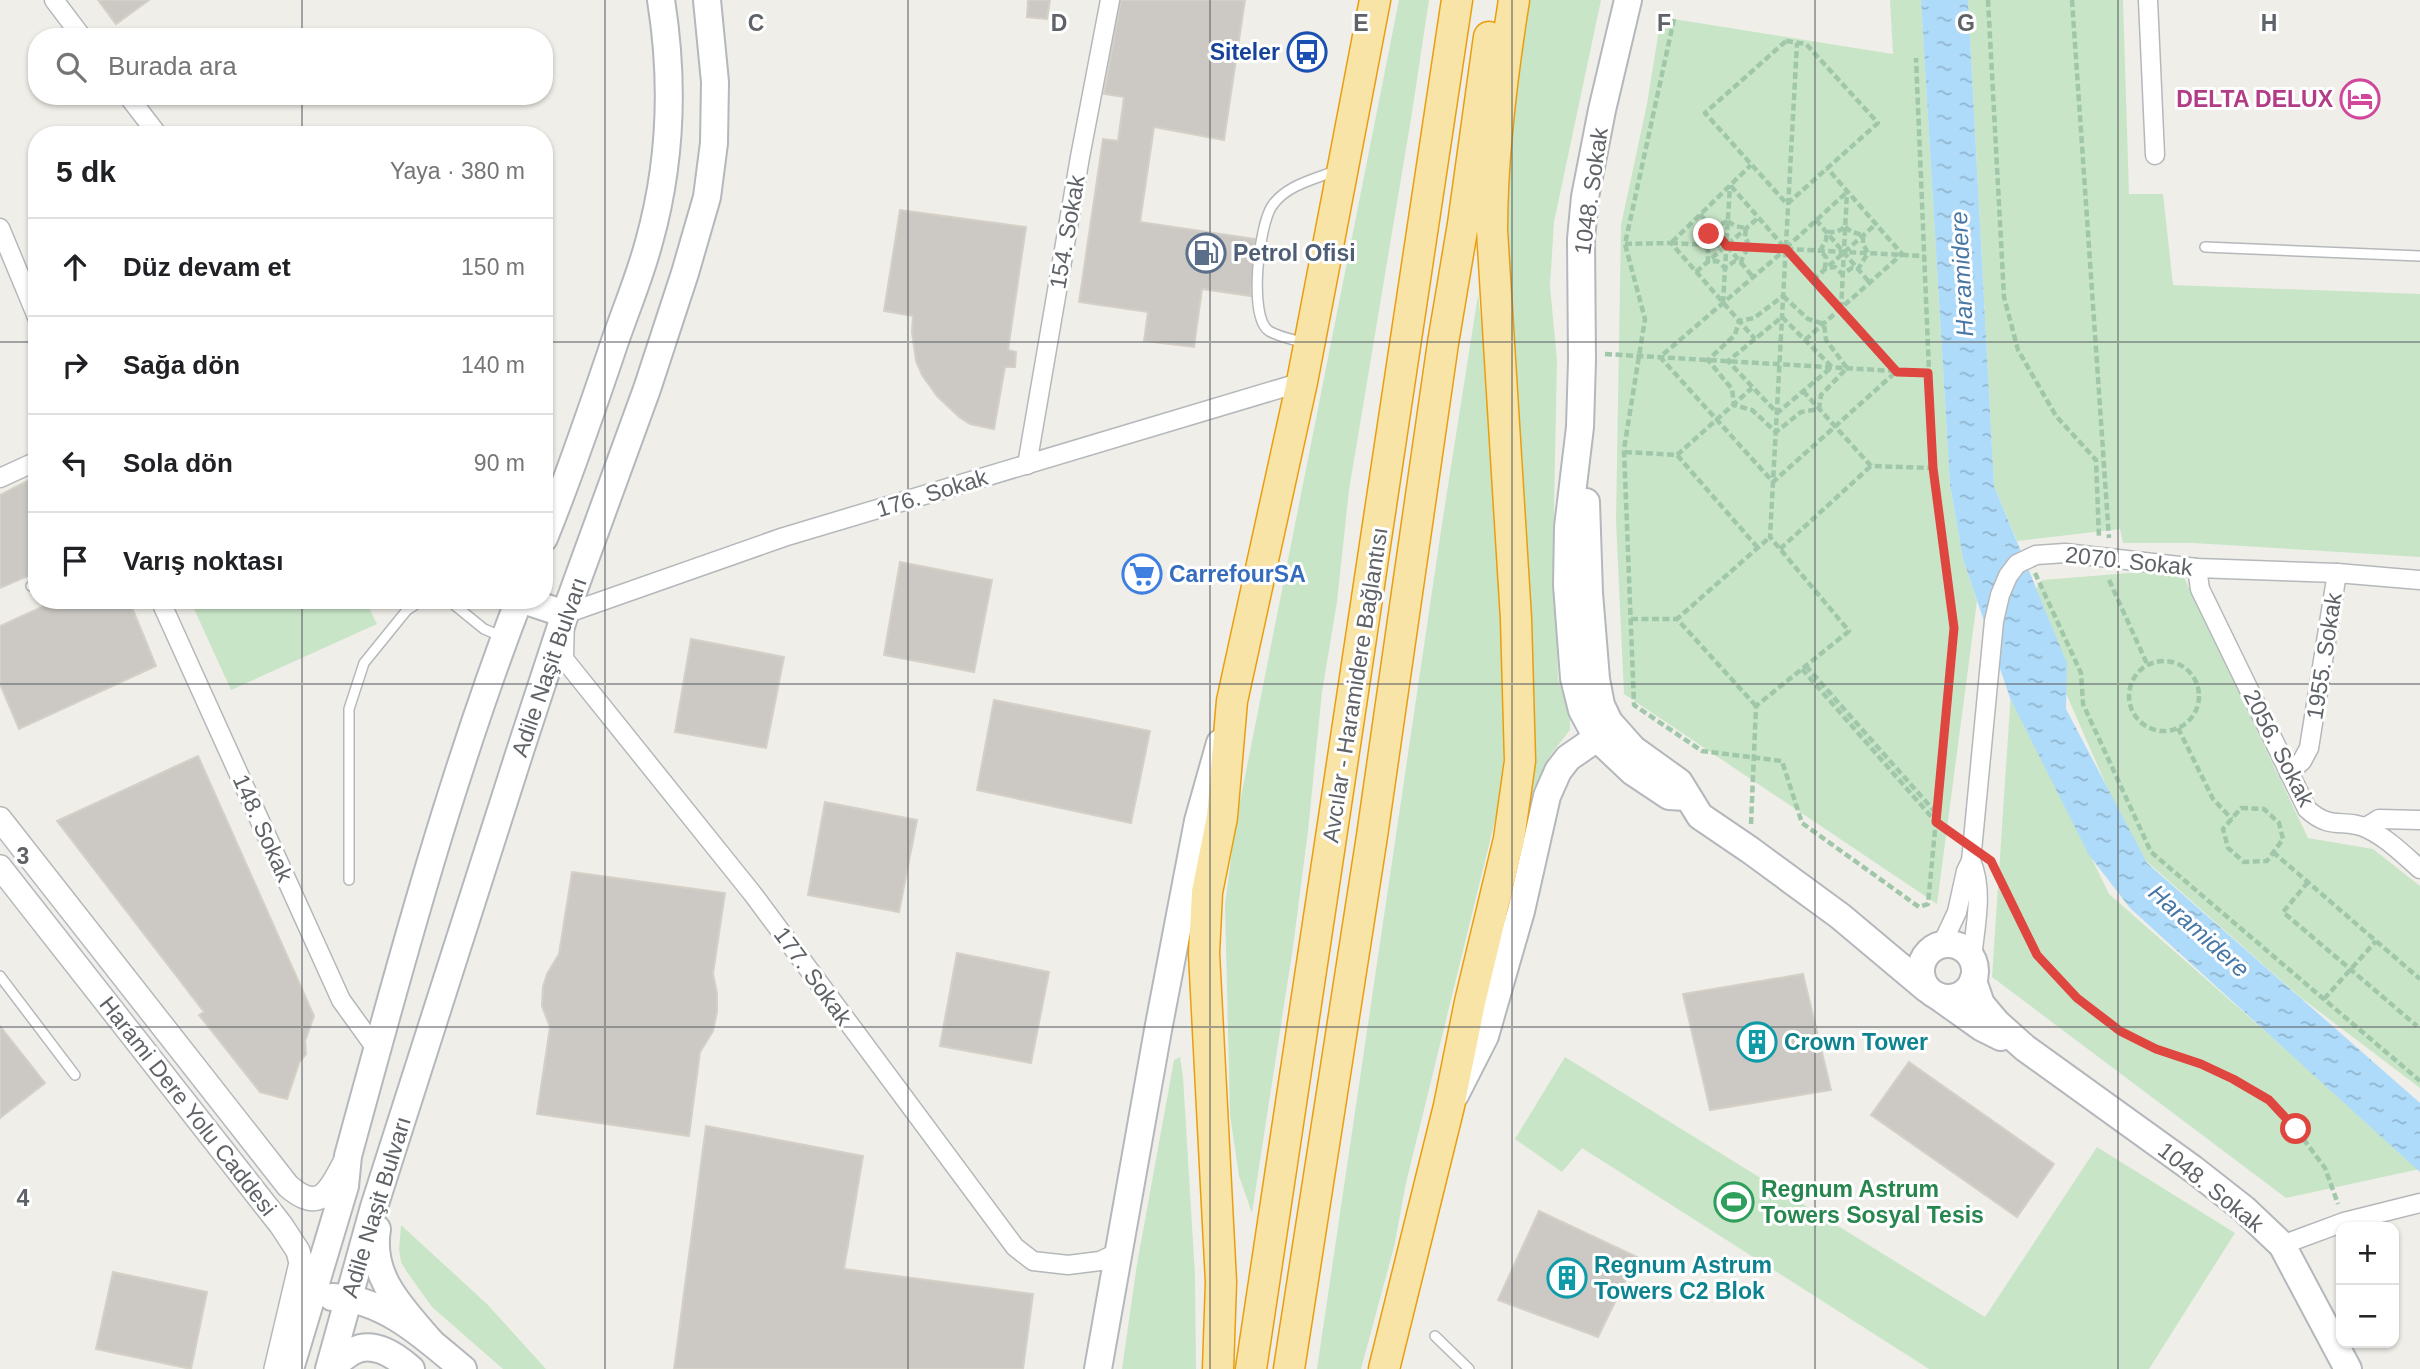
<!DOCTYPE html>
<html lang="tr">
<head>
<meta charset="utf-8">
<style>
	body { margin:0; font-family:Helvetica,sans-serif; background:#f2f2f2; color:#202124 }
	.controls { position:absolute; right:21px; bottom:21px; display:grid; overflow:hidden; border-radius:14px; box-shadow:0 2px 5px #0004 }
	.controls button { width:63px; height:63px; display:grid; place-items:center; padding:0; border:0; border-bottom:2px solid #e0e0e0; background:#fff; color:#202124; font:35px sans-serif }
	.stop { position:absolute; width:21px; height:21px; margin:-16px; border:5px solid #df463f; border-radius:50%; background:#fff }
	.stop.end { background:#df463f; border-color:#fff; box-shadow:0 2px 7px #0008 }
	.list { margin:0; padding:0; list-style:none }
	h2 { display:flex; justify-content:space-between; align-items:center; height:91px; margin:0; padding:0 28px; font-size:30px }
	h2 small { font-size:23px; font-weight:400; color:#757577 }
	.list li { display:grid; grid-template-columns:46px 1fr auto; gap:21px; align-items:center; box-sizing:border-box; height:98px; padding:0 28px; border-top:2px solid #e0e0e0 }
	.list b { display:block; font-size:26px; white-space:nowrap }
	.list em { font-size:23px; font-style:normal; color:#757577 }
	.icon { flex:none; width:38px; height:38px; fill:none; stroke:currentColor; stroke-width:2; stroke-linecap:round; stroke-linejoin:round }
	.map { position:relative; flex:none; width:2420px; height:1369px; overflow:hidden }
	.search { position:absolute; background:#fff; box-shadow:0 2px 5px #0004; left:28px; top:28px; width:525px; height:77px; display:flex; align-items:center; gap:18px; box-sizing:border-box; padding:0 24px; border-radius:28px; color:#757577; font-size:26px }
	.panel { position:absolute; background:#fff; box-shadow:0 2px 5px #0004; left:28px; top:126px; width:525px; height:483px; border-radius:28px }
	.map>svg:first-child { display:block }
</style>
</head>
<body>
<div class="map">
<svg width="2420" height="1369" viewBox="0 0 2420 1369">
	<defs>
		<pattern id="water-ripples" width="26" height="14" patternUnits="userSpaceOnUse" patternTransform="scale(1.75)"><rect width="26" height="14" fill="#aedbfa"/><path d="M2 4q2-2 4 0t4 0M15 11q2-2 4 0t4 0" fill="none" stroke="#91b5ce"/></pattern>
	</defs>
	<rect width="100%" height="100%" fill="#f0eee8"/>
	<!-- green -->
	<g fill="#c8e6c7">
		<polygon points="1399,0 1429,0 1411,119 1349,490 1337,602 1322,692 1308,831 1293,947 1252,1213 1239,1176 1230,1115 1225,905 1235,827"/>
		<polygon points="1528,0 1601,0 1554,222 1550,286 1557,361 1554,505 1558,679 1570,716 1570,730 1551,754 1532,792 1533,698 1503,193 1514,99"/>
		<polygon points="1890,0 1921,0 1950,485 1963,559 1977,601 1937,904 1624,694 1616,520 1621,225 1647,104 1661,17 1893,54"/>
		<polygon points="1968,0 2123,0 2129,194 2163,194 2173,285 2420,294 2420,557 2193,543 2123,543 2120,529 2017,541 1994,486"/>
		<polygon points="1478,295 1490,396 1506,728 1500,800 1406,1183 1394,1247 1361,1369 1317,1369 1442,524"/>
		<polygon points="2180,569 2308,838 2373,849 2420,886 2420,1088 2300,997 2135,851 2026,602 2042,580"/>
		<polygon points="190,600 365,600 377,624 231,690"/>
		<polygon points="2011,691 2109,894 2420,1167 2420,1169 2286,1198 1992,977"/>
		<polygon points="1180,1057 1183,1077 1195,1275 1196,1369 1122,1369 1137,1264 1174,1060"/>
		<polygon points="1565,1057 1985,1317 2097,1147 2235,1233 2149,1369 1929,1369 1582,1148 1562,1172 1515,1139"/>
		<polygon points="401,1225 487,1304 546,1369 503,1369 432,1307 407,1272 401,1262 399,1250"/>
	</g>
	<!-- water -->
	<polygon fill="url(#water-ripples)" points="1921,0 1968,0 1994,486 2067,663 2066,709 2147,863 2420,1103 2420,1172 2130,908 2089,855 2010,698 1963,559 1950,485"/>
	<!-- building -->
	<g fill="#ccc9c4" stroke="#d5d0c7" stroke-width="2">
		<polygon points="98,0 149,0 116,24"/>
		<polygon points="1028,0 1050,0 1047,19 1027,17"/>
		<polygon points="1121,0 1245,0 1224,140 1154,127 1140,222 1255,239 1251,296 1202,289 1194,347 1144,341 1148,312 1079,302 1103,139 1118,141 1124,97 1104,94"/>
		<polygon points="900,210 1026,227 1008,350 1016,352 1015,367 1005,367 994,429 970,424 959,417 937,396 922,375 916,361 912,332 913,316 884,311"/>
		<polygon points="37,476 37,572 0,588 0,495"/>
		<polygon points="900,562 992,580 974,672 884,655"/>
		<polygon points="57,600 129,600 156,666 19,729 0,684 0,626"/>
		<polygon points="691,639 784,657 766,748 675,732"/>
		<polygon points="994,700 1150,731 1131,823 977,790"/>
		<polygon points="198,756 314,1016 305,1041 306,1054 299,1063 287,1099 260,1092 199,1015 204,1012 57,821"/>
		<polygon points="825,802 917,820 899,912 808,895"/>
		<polygon points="572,872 725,893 713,974 717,993 717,1012 713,1031 700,1052 689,1136 537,1114 550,1027 542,1006 543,987 547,974 559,954"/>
		<polygon points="957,953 1049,972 1031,1063 940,1046"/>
		<polygon points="1803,974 1831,1090 1710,1110 1683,994"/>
		<polygon points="0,1026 45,1083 0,1118"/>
		<polygon points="1909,1062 2054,1164 2017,1217 1871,1115"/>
		<polygon points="706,1126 863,1156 844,1269 1033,1294 1023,1369 674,1369"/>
		<polygon points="1539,1211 1637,1257 1598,1337 1498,1300"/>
		<polygon points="113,1272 207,1292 191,1369 96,1349"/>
	</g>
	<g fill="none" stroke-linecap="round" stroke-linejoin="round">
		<!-- service casing -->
		<g stroke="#b5b8bb" stroke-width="12">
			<g id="service">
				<polyline points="2205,247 2420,256"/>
				<path d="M 1305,343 C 1295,340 1279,337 1269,331 C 1248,317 1259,225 1272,206 C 1286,185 1315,179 1338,170"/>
				<polyline points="31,586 37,583"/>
				<polyline points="445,600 452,603 484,629 503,637"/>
				<polyline points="349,880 349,709 364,663 407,610 423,600"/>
				<polyline points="0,976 75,1075"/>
				<polyline points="1435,1336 1469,1369"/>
			</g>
		</g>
		<!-- minor casing -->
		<g stroke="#b5b8bb" stroke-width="21">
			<g id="minor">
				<polyline points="54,0 82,37"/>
				<polyline points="2148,0 2155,155"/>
				<polyline points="128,96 158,135"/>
				<polyline points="0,228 37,317"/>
				<polyline points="1027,465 1080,157 1110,0"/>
				<polyline points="0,478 37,461"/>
				<path d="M 2197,568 L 2200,589 L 2307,809 C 2332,832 2344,817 2368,829 C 2387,838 2404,855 2420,869"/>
				<polyline points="160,600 341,1000 377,1050"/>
				<polyline points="2289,773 2302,761 2309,748 2337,573"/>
				<polyline points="2366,827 2379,819 2420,820"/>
				<path d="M 1971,861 C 1984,890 1975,927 1972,958"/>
				<polyline points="1942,944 1957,912 1966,871 1971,861 1994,621 2000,595 2008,576 2017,564 2036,555 2065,553 2197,568 2337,573 2420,580"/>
				<polyline points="2282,1245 2344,1222 2420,1203"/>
				<polyline points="1117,1253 1100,1261 1068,1265 1033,1261 1015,1247 752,893 564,659 565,614 784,537 1302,382"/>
			</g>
		</g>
		<!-- tertiary casing -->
		<g stroke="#b5b8bb" stroke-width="26">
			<g id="tertiary">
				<path d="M 0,819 L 288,1186 C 320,1214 330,1191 345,1162"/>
				<polyline points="0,867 281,1225 298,1251 301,1263 276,1369"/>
			</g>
		</g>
		<!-- secondary casing -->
		<g stroke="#b4b7bb" stroke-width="30">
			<g id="secondary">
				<polyline points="1628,0 1602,110 1585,197 1581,239 1582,360 1580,427 1568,527 1567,585 1574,678 1582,710 1597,738 1633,772 1669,796 1686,797"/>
				<polyline points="1586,502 1589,593 1596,679 1601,705 1609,722 1633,749 1679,782 1700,816 1750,850 1840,916 1927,989"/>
				<path d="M 544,538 C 569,477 590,415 611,353 C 623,316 639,280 649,242 C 671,163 674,81 661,0"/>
				<polyline points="523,600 565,614"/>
				<circle cx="1948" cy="971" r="27"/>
				<polyline points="1973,981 1981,1004 1997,1023 2025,1048 2193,1169 2244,1209 2282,1245 2348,1369"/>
				<polyline points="1936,995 1981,1027 2001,1037"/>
				<polyline points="1455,1095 1485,1036 1521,911 1547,796 1558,771 1568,758 1597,738 1607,726"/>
				<path d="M 377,1229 C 369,1277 402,1308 431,1342"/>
				<path d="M 332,1297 C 384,1298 426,1338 463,1369"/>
				<path d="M 290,1369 L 345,1186 L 348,1156 C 399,969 449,782 519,600"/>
				<polyline points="329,1369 374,1207 521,748 565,614 647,389 685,273 707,197 714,143 715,82 707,0"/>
				<path d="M 330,1369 C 337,1363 345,1355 353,1351 C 374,1340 396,1356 411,1369"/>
				<polyline points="1098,1369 1158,1030 1198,821 1220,743"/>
			</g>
		</g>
		<!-- trunk casing -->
		<g stroke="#ea9e0e" stroke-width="33">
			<g id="trunk">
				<polyline points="1218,1369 1221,1282 1204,953 1207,892 1222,817 1232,701 1302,382 1375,0"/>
				<polyline points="1251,1369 1457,0"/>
				<polyline points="1289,1369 1372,836 1443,343 1463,224 1489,37"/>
				<path d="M 1384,1369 L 1449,1106 L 1470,1002 L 1509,839 L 1520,761 L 1516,619 L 1492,230 C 1492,153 1502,75 1514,0"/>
			</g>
		</g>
		<!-- path -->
		<g stroke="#a0c7aa" stroke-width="4.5" stroke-dasharray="7 3.5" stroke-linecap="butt">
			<polyline points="1988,0 2004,297 2018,350 2056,416 2096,460 2099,538"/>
			<polyline points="2072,0 2109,538"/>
			<polyline points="1674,19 1625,244 1645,319 1624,449 1634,705 1702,751 1782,761 1802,823 1919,907 1928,904 1954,629 1933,468 1916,58"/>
			<polygon points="1786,41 1806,44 1878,123 1787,204 1705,113"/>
			<polyline points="1731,186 1785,248"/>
			<polyline points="1700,214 1753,277"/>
			<polyline points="1816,220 1870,283"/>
			<polygon points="1728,221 1735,226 1746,228 1745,237 1750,247 1744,254 1741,262 1735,261 1725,268 1717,261 1708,262 1708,250 1703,244 1709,234 1710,226 1719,225"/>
			<polygon points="1845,227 1852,232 1863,235 1863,244 1868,253 1858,269 1852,268 1842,274 1835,267 1825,268 1826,257 1820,251 1826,240 1827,232 1837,232"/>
			<polyline points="1672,242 1751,165"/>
			<polyline points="1671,243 1924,256"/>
			<polyline points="1625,244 1671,243 1755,339"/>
			<polyline points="1786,248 1847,192"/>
			<polygon points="1786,249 1897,371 1773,482 1660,357"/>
			<polyline points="1696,272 1758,218"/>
			<polyline points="1813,280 1876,224"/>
			<polygon points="1783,296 1808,319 1824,324 1826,340 1847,368 1821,395 1819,409 1801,412 1776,432 1752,410 1734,405 1732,389 1708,360 1735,335 1739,321 1754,318"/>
			<polyline points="1723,303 1730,185"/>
			<polyline points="1841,309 1847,192"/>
			<polygon points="1782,317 1832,367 1777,413 1728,361"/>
			<polyline points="1805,340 1902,254 1827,168"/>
			<polyline points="1605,354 1929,373"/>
			<polyline points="1803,391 1871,466 1933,468"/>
			<polyline points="1625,452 1677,455 1758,548"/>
			<polyline points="1677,455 1752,388"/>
			<polyline points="1780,549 1871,466"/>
			<polyline points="2035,573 2081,673 2083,704 2151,852 2420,1081"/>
			<polyline points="2109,580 2148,666"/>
			<polyline points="1631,619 1677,619"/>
			<circle cx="2164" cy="696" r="35"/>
			<polyline points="1806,666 1936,813"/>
			<polyline points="1802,669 1936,822 1955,836"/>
			<polyline points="1756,706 1677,619 1770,537"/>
			<polyline points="2178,728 2213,799 2232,819"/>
			<polygon points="2241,808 2264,809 2279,823 2283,839 2267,861 2244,862 2228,848 2223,829"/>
			<polyline points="1751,824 1756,706 1849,631 1770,537 1797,43"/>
			<polyline points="2273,852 2420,979"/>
			<polyline points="1997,874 2037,955 2077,998 2120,1031 2156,1049 2201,1064 2233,1079 2269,1100 2296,1129 2325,1168 2338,1204"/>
			<polyline points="2308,882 2283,912 2417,1026"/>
			<polyline points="2324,999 2376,941"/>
		</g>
		<!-- service -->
		<use href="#service" stroke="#fff" stroke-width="9"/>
		<!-- minor -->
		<use href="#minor" stroke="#fff" stroke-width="18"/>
		<!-- tertiary -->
		<use href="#tertiary" stroke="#fff" stroke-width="23"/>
		<!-- secondary -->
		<use href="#secondary" stroke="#fff" stroke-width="26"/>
		<!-- trunk -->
		<use href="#trunk" stroke="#f8e4a6" stroke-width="30"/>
	</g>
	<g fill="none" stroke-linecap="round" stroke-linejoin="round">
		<!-- route -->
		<polyline stroke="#df463f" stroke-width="9" points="1709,234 1710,226 1727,246 1786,249 1897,372 1928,373 1933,468 1954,628 1936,822 1991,861 2037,955 2077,998 2120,1031 2156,1049 2201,1064 2233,1079 2269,1100 2296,1129"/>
	</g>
	<!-- grid -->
	<path fill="none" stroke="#5f6367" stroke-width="2" stroke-opacity="0.55" d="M 302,0 L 302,37M 605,0 L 605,1369M 908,0 L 908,1369M 1210,0 L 1210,1369M 1512,0 L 1512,1369M 1815,0 L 1815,1369M 2118,0 L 2118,1369M 302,96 L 302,135M 0,342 L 37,342M 544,342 L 2420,342M 302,600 L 302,1369M 0,684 L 2420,684M 0,1027 L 2420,1027"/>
	<!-- icons -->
	<defs>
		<g id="bus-ring" transform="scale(2.0125)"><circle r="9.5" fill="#fff" stroke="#1a4fb4" stroke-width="1.5"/><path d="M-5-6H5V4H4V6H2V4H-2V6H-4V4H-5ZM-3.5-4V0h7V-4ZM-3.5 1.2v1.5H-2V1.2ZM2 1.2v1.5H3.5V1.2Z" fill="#1a4fb4"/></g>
		<g id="hotel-ring" transform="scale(2.0125)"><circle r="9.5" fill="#fff" stroke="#d1479c" stroke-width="1.5"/><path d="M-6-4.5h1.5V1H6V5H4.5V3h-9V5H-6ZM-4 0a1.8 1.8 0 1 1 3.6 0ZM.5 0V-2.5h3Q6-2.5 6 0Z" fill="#d1479c"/></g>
		<g id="fuel-ring" transform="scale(2.0125)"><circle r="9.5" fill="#fff" stroke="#5c6f8a" stroke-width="1.5"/><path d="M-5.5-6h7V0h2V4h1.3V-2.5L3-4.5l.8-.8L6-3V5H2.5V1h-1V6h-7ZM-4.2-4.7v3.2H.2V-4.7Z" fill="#5c6f8a"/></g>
		<g id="supermarket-ring" transform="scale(2.0125)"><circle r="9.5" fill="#fff" stroke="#3f7fe0" stroke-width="1.5"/><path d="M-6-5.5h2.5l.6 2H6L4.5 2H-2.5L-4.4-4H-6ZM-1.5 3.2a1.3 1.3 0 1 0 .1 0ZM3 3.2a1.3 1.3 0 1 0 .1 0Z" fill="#3f7fe0"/></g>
		<g id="building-ring" transform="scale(2.0125)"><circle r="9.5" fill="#fff" stroke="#0f9aa8" stroke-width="1.5"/><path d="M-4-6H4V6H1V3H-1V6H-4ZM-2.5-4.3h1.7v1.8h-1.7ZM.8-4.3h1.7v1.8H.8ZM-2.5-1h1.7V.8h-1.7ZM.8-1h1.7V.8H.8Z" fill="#0f9aa8"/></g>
		<g id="stadium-ring" transform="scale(2.0125)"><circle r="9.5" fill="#fff" stroke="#2e9e5b" stroke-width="1.5"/><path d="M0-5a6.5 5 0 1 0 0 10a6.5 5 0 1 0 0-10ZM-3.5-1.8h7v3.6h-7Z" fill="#2e9e5b"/></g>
	</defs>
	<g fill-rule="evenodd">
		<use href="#bus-ring" x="1307" y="52"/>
		<use href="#hotel-ring" x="2360" y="99"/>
		<use href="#fuel-ring" x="1206" y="253"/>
		<use href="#supermarket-ring" x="1142" y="574"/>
		<use href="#building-ring" x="1757" y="1042"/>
		<use href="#stadium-ring" x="1734" y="1202"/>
		<use href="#building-ring" x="1567" y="1278"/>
	</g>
	<g text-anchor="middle" stroke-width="6" stroke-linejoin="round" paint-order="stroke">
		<!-- transit labels -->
		<g font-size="23" font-weight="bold" fill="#164399" stroke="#fff" text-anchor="end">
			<text x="1280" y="60">Siteler</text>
		</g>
		<!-- hotel labels -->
		<g font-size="23" font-weight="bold" fill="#b23c85" stroke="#fff" text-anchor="end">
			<text x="2333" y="107">DELTA DELUX</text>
		</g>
		<!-- street labels -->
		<g font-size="23" fill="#5f6367" stroke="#fff">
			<text transform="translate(1591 191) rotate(-82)" y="8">1048. Sokak</text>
			<text transform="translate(1067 232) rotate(-80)" y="8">154. Sokak</text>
			<text transform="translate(932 493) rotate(-17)" y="8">176. Sokak</text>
			<text transform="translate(2129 561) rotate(6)" y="8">2070. Sokak</text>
			<text transform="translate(2324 656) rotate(-81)" y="8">1955. Sokak</text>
			<text transform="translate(549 667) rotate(-71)" y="8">Adile Naşit Bulvarı</text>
			<text transform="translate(1355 685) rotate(-81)" y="8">Avcılar - Haramidere Bağlantısı</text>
			<text transform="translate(2279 748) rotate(63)" y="8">2056. Sokak</text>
			<text transform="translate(263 828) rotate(66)" y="8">148. Sokak</text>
			<text transform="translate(813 976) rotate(54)" y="8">177. Sokak</text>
			<text transform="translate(188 1106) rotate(52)" y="8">Harami Dere Yolu Caddesi</text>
			<text transform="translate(2211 1187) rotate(39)" y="8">1048. Sokak</text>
			<text transform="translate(376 1207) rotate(-73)" y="8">Adile Naşit Bulvarı</text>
		</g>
		<!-- service labels -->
		<g font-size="23" font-weight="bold" fill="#4e5e75" stroke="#fff" text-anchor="start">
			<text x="1233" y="261">Petrol Ofisi</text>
		</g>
		<!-- shop labels -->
		<g font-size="23" font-weight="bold" fill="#366cbe" stroke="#fff" text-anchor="start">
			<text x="1169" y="582">CarrefourSA</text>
		</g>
		<!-- culture labels -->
		<g font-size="23" font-weight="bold" fill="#0d838f" stroke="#fff" text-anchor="start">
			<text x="1784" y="1050">Crown Tower</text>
			<text x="1594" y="1273">Regnum Astrum<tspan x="1594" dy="26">Towers C2 Blok</tspan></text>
		</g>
		<!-- leisure labels -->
		<g font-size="23" font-weight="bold" fill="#27864d" stroke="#fff" text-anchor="start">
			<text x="1761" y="1197">Regnum Astrum<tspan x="1761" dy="26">Towers Sosyal Tesis</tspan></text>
		</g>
		<!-- water labels -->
		<g font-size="24" font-style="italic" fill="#4777a4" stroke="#fff">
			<text transform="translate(1962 274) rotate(-93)" y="8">Haramidere</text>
			<text transform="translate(2199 931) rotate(42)" y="8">Haramidere</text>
		</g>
	</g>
	<g font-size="23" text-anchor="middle" font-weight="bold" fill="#5f6367" stroke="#fff" stroke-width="6" stroke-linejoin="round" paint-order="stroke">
		<text x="756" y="31">C</text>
		<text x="1059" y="31">D</text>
		<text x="1361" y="31">E</text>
		<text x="1664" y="31">F</text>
		<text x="1966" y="31">G</text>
		<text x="2269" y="31">H</text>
		<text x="23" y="864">3</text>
		<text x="23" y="1206">4</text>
	</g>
</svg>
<div class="controls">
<button>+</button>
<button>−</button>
</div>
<div class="stop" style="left:2296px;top:1129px"></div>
<div class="stop end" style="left:1709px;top:234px"></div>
<div class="search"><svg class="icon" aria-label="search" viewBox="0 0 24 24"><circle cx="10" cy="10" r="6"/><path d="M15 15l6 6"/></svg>Burada ara</div>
<section class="panel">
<h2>5 dk<small>Yaya · 380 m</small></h2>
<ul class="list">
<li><svg class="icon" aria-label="ahead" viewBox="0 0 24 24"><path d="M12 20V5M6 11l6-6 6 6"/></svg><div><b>Düz devam et</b></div><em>150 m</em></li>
<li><svg class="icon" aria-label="right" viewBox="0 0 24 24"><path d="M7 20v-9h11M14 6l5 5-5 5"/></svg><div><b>Sağa dön</b></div><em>140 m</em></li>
<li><svg class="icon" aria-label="left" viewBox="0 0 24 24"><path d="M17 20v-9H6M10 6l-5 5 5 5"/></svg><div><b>Sola dön</b></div><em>90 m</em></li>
<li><svg class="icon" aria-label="arrive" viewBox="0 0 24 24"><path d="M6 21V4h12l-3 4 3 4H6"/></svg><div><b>Varış noktası</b></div></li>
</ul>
</section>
</div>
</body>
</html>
